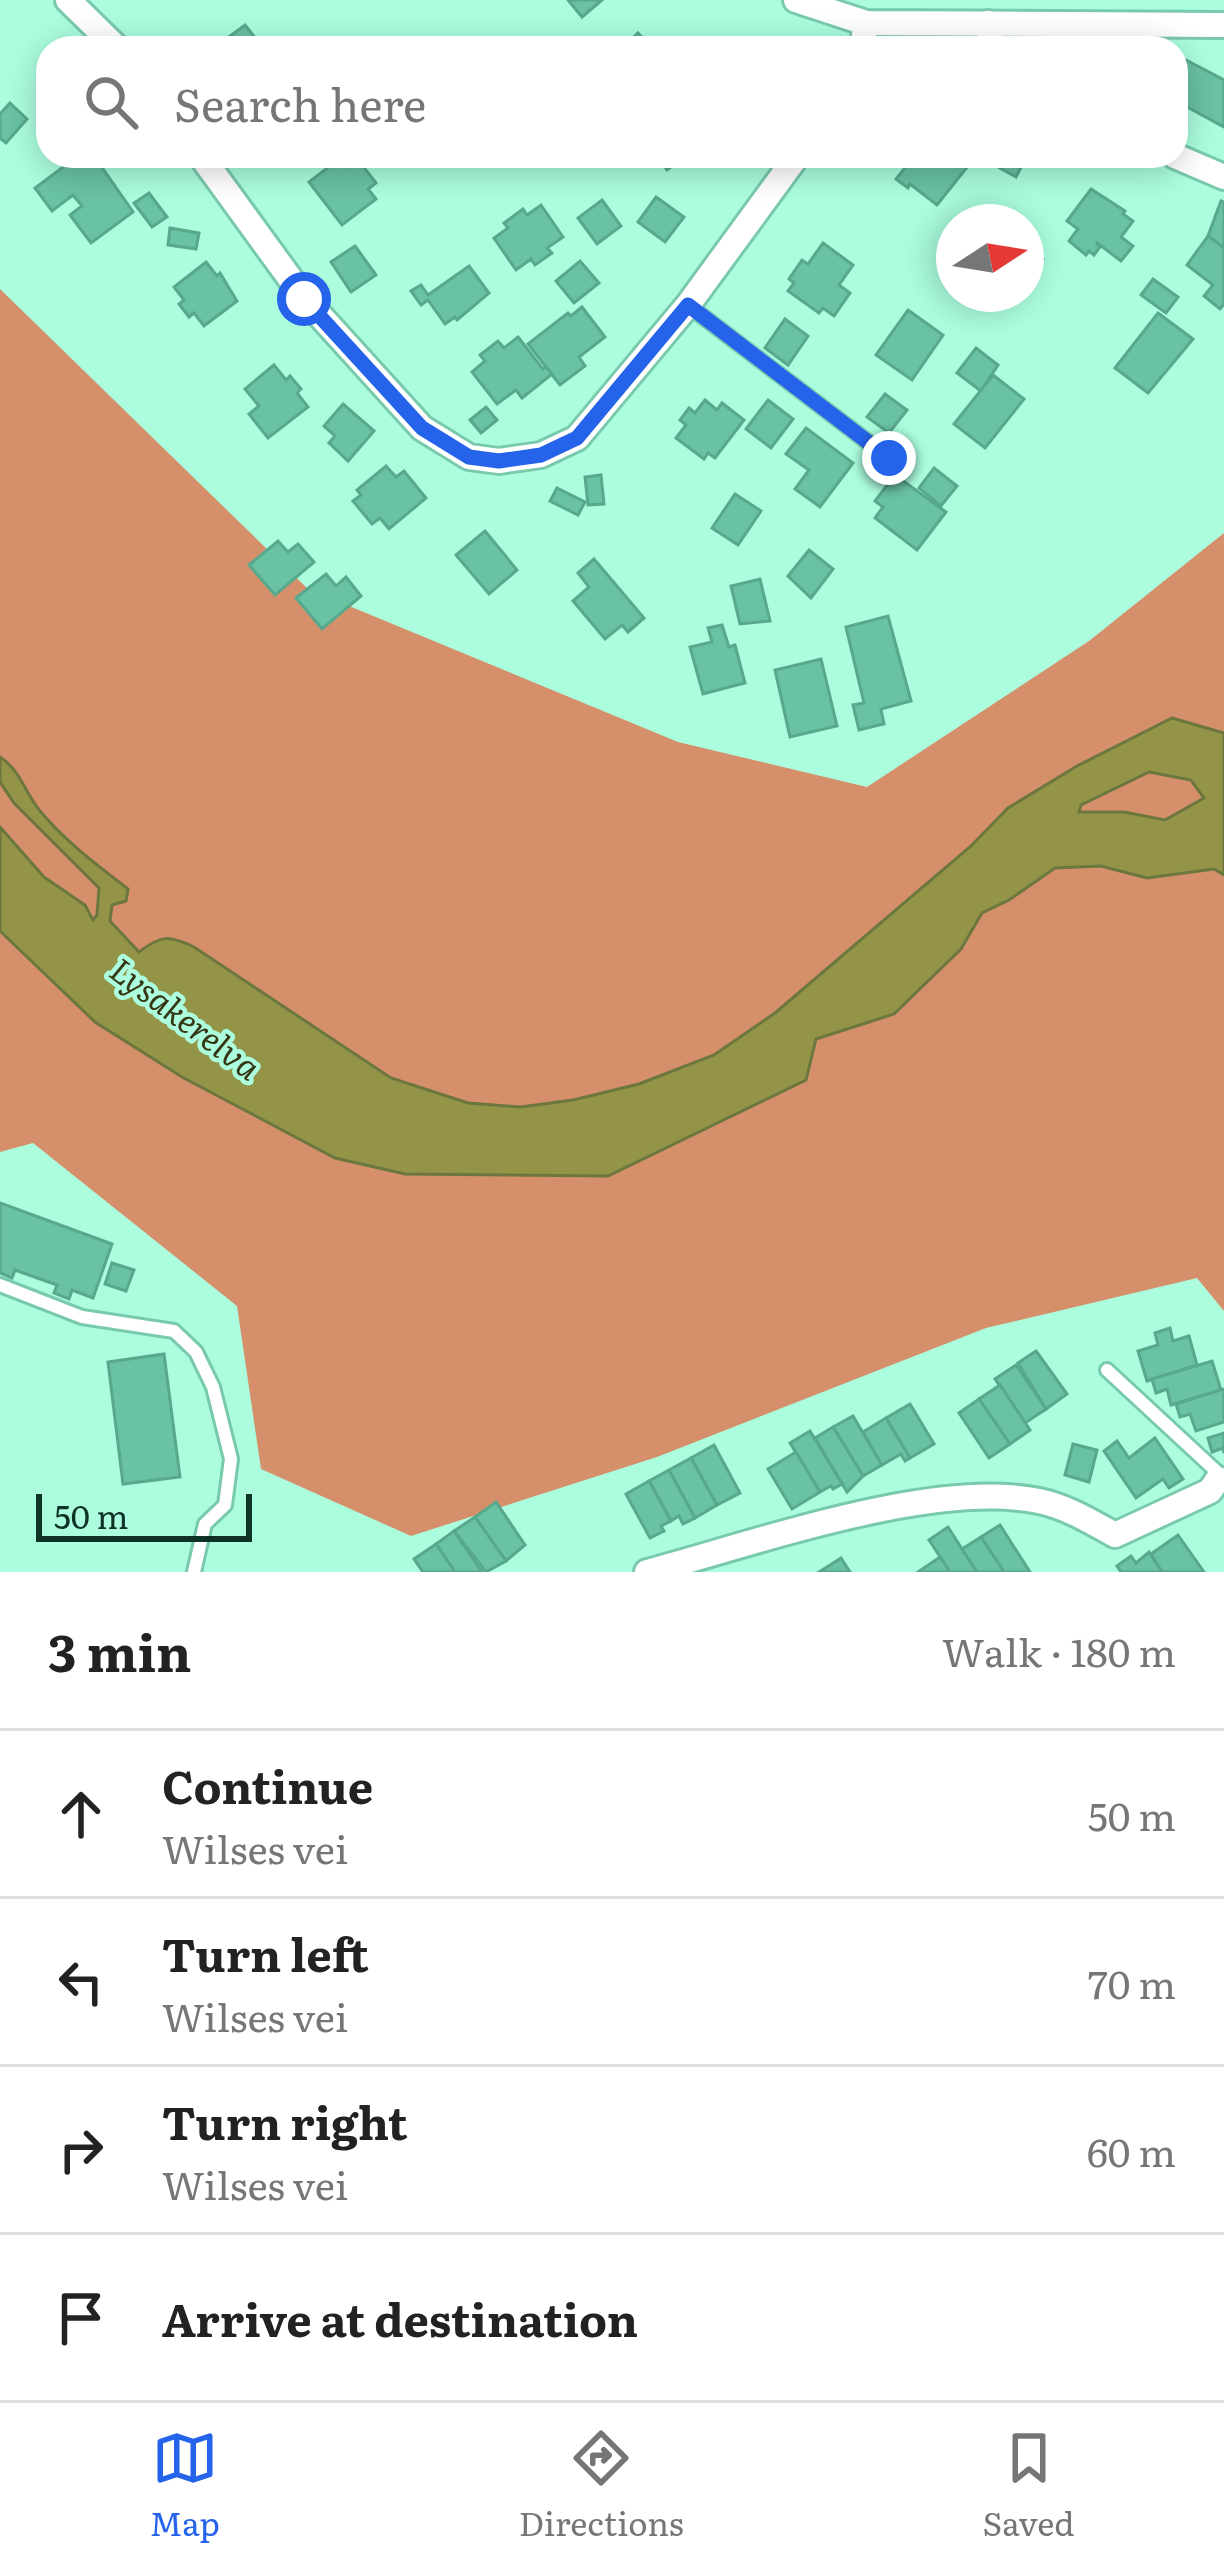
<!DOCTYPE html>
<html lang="en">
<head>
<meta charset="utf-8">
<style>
	body { margin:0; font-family:Literata,serif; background:#f6f6f6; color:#222 }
	.compass { position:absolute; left:936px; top:204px; width:108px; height:108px; border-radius:50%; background:#fff; box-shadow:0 6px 30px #0003; rotate:78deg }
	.scale { position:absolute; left:36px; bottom:30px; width:216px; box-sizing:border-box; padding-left:12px; border:6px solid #0f3226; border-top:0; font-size:33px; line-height:42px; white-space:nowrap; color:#0f3226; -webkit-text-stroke:9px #abfdde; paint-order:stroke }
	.stop { position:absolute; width:36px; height:36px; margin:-27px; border:9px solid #2563eb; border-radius:50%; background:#fff }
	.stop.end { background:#2563eb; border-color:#fff; box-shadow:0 3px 12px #0008 }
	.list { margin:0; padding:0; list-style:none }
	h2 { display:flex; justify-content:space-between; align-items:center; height:156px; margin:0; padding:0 48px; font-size:51px }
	h2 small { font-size:39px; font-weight:400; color:#767676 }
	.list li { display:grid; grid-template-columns:78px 1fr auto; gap:36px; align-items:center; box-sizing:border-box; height:168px; padding:0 48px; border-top:3px solid #e0e0e0 }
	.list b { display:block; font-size:45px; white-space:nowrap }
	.list p { margin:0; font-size:39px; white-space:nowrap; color:#767676 }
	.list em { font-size:39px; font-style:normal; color:#767676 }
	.icon { flex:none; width:66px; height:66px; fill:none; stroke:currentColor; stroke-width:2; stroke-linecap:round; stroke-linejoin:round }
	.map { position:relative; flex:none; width:1224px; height:1572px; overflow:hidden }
	.search { position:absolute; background:#fff; box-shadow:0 6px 30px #0003; left:36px; right:36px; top:36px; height:132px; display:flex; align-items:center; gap:30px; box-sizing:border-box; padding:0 42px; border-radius:36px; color:#767676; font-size:45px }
	.sheet { height:828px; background:#fff }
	nav { display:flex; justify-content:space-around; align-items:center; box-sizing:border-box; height:168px; border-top:3px solid #e0e0e0; background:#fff; font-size:33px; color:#767676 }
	nav a { display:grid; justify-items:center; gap:6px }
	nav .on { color:#2563eb }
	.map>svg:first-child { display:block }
</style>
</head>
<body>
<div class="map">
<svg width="1224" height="1572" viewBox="0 0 1224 1572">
	<rect width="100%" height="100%" fill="#abfdde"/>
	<!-- forest -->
	<polygon fill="#d5906b" points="0,289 308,589 678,742 867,787 1089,641 1224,533 1224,1311 1197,1278 986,1328 657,1457 411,1536 261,1469 237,1306 33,1143 0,1152"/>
	<!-- water -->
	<path fill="#949449" stroke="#6c773e" stroke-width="3" fill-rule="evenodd" d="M 1172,718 L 1224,733 L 1224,875 L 1214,869 L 1147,878 L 1101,866 L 1055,868 L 1009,900 L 982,913 L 961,949 L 894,1014 L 816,1039 L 806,1080 L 608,1176 L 405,1174 L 335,1158 L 182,1077 L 95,1022 L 0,931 L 0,827 L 44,877 L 85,905 L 93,920 L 97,915 L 99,888 L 14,803 L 0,782 L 0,757 C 21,771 25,793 40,811 C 65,841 97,865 128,889 L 126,901 L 112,905 L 110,921 L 139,952 C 161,935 169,935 194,947 L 391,1078 L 468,1103 L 521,1107 L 573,1100 L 639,1084 L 714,1055 L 775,1013 L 971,846 L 1008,808 L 1077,766 ZM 1149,772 L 1191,780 L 1204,798 L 1165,820 L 1124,812 L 1079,812 L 1081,805 Z"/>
	<!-- building -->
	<g fill="#69c2a2" stroke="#57a88c" stroke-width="3">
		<polygon points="568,0 602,0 582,17"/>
		<polygon points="245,25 263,48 214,48"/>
		<polygon points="638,33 652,48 623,48"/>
		<polygon points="1186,60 1224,80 1224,127 1176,101 1186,83 1176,77 1176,61"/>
		<polygon points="10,103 27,119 6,143 0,138 0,114"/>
		<polygon points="78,156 84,162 94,156 133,212 91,243 70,215 82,206 73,195 52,211 35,188"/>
		<polygon points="343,156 351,167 359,161 376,183 368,189 376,199 342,225 309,182"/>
		<polygon points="657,156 686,156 667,170"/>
		<polygon points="928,156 955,156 968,166 937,205 910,184 908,188 896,179 912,159 921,166"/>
		<polygon points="992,156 1027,156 1016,177 989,162"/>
		<polygon points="1091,189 1125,211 1123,214 1133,221 1121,237 1133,246 1121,261 1096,242 1100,247 1094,255 1089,251 1086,255 1069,241 1078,229 1067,221"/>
		<polygon points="149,193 167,217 152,227 134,203"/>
		<polygon points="656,197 684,217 665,242 638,222"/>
		<polygon points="602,200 621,226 597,244 578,218"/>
		<polygon points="1221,201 1224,202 1224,248 1208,236"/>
		<polygon points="541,205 563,237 547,248 552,253 535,265 531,259 516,270 494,238 508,228 504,223 523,209 527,215"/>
		<polygon points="170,228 199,233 196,249 168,245"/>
		<polygon points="1208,236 1224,248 1224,304 1220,309 1204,296 1213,285 1187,265"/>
		<polygon points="823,243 853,265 839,285 850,293 834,316 823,308 819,313 788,291 794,283 789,279 802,260 808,264"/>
		<polygon points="355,246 376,275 351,292 331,262"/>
		<polygon points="1026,247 1043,259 1026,282"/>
		<polygon points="580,261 599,283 574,303 556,281"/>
		<polygon points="206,262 217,276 220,273 237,301 204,326 194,313 189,317 179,304 184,300 174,287"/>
		<polygon points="469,266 489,293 457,320 455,317 445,324 428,300 421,305 411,291 421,285 428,295"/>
		<polygon points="1153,279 1178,297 1166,313 1141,295"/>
		<polygon points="582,307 605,337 579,357 585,366 560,385 528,344 568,313 571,316"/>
		<polygon points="908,310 943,335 912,380 876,355"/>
		<polygon points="1158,313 1193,339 1148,393 1115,368"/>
		<polygon points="785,319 808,336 788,365 765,348"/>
		<polygon points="518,337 543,369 546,367 552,374 522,398 516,390 497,404 472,372 485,361 480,355 498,341 504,348"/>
		<polygon points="976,348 998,365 981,391 957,373"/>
		<polygon points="274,365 286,380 290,376 301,389 297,393 308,407 268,438 249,414 259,406 245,389"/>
		<polygon points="993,375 1024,399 985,448 954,424"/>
		<polygon points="885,394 907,410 889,433 867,417"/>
		<polygon points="705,400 717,410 722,403 744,420 715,458 708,453 704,459 676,438 686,425 680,420 689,408 695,413"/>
		<polygon points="768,400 793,419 771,448 746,429"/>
		<polygon points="343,404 374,431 348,461 329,443 335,436 324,426"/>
		<polygon points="486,407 497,420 481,433 470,420"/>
		<polygon points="806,428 853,463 820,507 795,489 809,470 786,454"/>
		<polygon points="386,466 396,477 404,471 426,498 389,529 380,518 372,524 353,501 361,495 357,490"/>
		<polygon points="934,468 957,486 941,506 919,488"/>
		<polygon points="601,475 604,504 588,505 585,477"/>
		<polygon points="895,475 946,512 917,550 875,518 883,507 875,501"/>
		<polygon points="557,488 585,502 578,515 550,501"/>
		<polygon points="735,494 761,511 738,545 712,528"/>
		<polygon points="485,531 517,570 489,594 456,555"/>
		<polygon points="278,541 288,552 298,544 314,562 275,595 249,565"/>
		<polygon points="809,550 833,569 811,598 788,576"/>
		<polygon points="594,559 644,618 628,632 622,625 605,639 573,601 589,587 578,573"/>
		<polygon points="326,574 336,586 346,577 361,596 322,629 296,598"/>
		<polygon points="760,579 770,621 740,624 731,586"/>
		<polygon points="888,616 911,701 881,709 884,724 859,730 853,705 864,703 846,627"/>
		<polygon points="722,625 729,647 735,645 745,683 703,694 690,647 712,642 708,628"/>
		<polygon points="821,659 837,726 790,737 775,670"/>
		<polygon points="0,1203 112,1244 93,1298 72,1290 69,1299 54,1293 57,1285 15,1270 12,1278 0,1273"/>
		<polygon points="112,1263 134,1270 126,1291 105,1284"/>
		<polygon points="1170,1328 1173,1341 1189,1336 1197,1365 1147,1381 1138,1351 1158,1345 1155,1333"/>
		<polygon points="1036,1351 1067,1394 1046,1409 1018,1363"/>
		<polygon points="164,1354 180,1477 123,1484 108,1362"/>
		<polygon points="1212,1361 1221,1390 1171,1405 1167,1389 1156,1393 1152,1379"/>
		<polygon points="1016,1365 1046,1409 1025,1423 995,1379"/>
		<polygon points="1000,1385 1030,1430 1010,1444 979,1399"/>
		<polygon points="1224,1389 1224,1422 1196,1431 1190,1414 1180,1417 1176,1404"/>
		<polygon points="979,1399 1010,1444 989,1458 959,1413"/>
		<polygon points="910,1404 934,1444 910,1458 886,1418"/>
		<polygon points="853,1416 882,1465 863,1476 833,1427"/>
		<polygon points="886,1418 910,1458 905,1461 901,1454 882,1465 863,1432"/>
		<polygon points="833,1427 863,1476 847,1492 815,1438"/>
		<polygon points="810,1431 842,1484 833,1489 831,1486 820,1492 790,1443"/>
		<polygon points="1224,1433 1224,1453 1223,1448 1212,1452 1208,1438"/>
		<polygon points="1155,1438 1183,1479 1169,1488 1163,1479 1136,1498 1104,1451 1117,1441 1129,1458"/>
		<polygon points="1073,1444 1097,1450 1089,1482 1065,1475"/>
		<polygon points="714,1445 740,1493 717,1505 691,1458"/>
		<polygon points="796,1452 820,1492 792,1509 768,1469"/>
		<polygon points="691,1458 717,1505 695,1518 669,1470"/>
		<polygon points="669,1470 695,1518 683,1524 679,1516 671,1521 649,1481"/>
		<polygon points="649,1481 671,1521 661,1526 664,1531 650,1538 626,1494"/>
		<polygon points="496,1502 525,1545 506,1561 475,1517"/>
		<polygon points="475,1517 506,1561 486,1572 454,1531"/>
		<polygon points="1000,1525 1030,1572 1004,1572 981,1537"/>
		<polygon points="948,1527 962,1549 977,1572 950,1572 929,1540"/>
		<polygon points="454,1531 482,1572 455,1572 436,1544"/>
		<polygon points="1178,1535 1204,1572 1162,1572 1151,1554"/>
		<polygon points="981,1537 1004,1572 977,1572 962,1549"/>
		<polygon points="436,1544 455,1572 423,1572 414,1559"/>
		<polygon points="1149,1552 1162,1572 1121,1572 1117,1566 1131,1556 1136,1563"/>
		<polygon points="940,1557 950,1572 918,1572"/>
		<polygon points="841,1558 850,1572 819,1572"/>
	</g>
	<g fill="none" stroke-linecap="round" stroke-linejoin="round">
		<!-- service casing -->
		<g stroke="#79caad" stroke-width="18">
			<g id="service">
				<polyline points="689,306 889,458"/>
				<polyline points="0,1285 82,1317 174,1331 196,1352 213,1387 231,1459 225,1505 205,1524 194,1572"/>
				<polyline points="1107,1370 1216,1471 1218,1479"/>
			</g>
		</g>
		<!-- minor casing -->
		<g stroke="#79caad" stroke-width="30">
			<g id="minor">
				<polyline points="68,0 117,48"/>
				<polyline points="796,0 866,23 1224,25"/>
				<polyline points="988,23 993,48"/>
				<polyline points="862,48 866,23"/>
				<polyline points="201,156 305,299 422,428 469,457 499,461 541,455 577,438 688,305 797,156"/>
				<polyline points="1175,156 1224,177"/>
				<path d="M 647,1572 C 753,1544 933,1479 1039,1501 C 1067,1507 1090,1521 1115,1535 L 1210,1491 L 1218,1479"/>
			</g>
		</g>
		<!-- service -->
		<use href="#service" stroke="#fff" stroke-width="12"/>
		<!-- minor -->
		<use href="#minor" stroke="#fff" stroke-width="24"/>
	</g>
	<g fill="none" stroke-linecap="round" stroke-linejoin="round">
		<!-- route -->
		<polyline stroke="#2563eb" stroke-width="15" points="304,299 422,428 469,457 499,461 541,455 577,438 688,305 889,458"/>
	</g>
	<g text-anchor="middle" stroke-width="9" stroke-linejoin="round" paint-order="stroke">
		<!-- water labels -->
		<g font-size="33" font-style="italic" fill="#363614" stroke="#abfdde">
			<text transform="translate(185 1019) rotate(37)" y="12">Lysakerelva</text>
		</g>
	</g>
</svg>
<svg class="compass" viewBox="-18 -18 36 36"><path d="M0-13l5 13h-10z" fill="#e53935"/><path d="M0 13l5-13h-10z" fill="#767676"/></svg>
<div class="scale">50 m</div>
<div class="stop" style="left:304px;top:299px"></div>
<div class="stop end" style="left:889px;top:458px"></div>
<div class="search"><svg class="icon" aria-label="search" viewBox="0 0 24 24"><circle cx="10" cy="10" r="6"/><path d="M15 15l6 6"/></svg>Search here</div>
</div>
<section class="sheet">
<h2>3 min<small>Walk · 180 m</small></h2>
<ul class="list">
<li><svg class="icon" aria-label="ahead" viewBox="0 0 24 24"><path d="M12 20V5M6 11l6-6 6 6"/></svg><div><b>Continue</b><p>Wilses vei</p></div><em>50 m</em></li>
<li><svg class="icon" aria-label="left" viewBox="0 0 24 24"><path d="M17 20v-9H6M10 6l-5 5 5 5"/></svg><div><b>Turn left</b><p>Wilses vei</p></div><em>70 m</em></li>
<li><svg class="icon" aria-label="right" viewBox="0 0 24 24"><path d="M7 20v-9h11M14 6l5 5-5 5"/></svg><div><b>Turn right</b><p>Wilses vei</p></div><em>60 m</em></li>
<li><svg class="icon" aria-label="arrive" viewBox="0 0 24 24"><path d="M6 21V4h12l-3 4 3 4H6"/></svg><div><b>Arrive at destination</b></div></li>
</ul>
</section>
<nav>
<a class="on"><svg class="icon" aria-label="map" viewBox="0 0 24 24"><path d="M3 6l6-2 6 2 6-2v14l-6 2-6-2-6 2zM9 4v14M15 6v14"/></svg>Map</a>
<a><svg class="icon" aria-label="directions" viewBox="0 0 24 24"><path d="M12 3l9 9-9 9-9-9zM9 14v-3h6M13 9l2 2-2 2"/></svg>Directions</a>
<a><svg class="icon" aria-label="saved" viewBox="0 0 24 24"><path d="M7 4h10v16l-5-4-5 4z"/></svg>Saved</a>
</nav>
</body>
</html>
